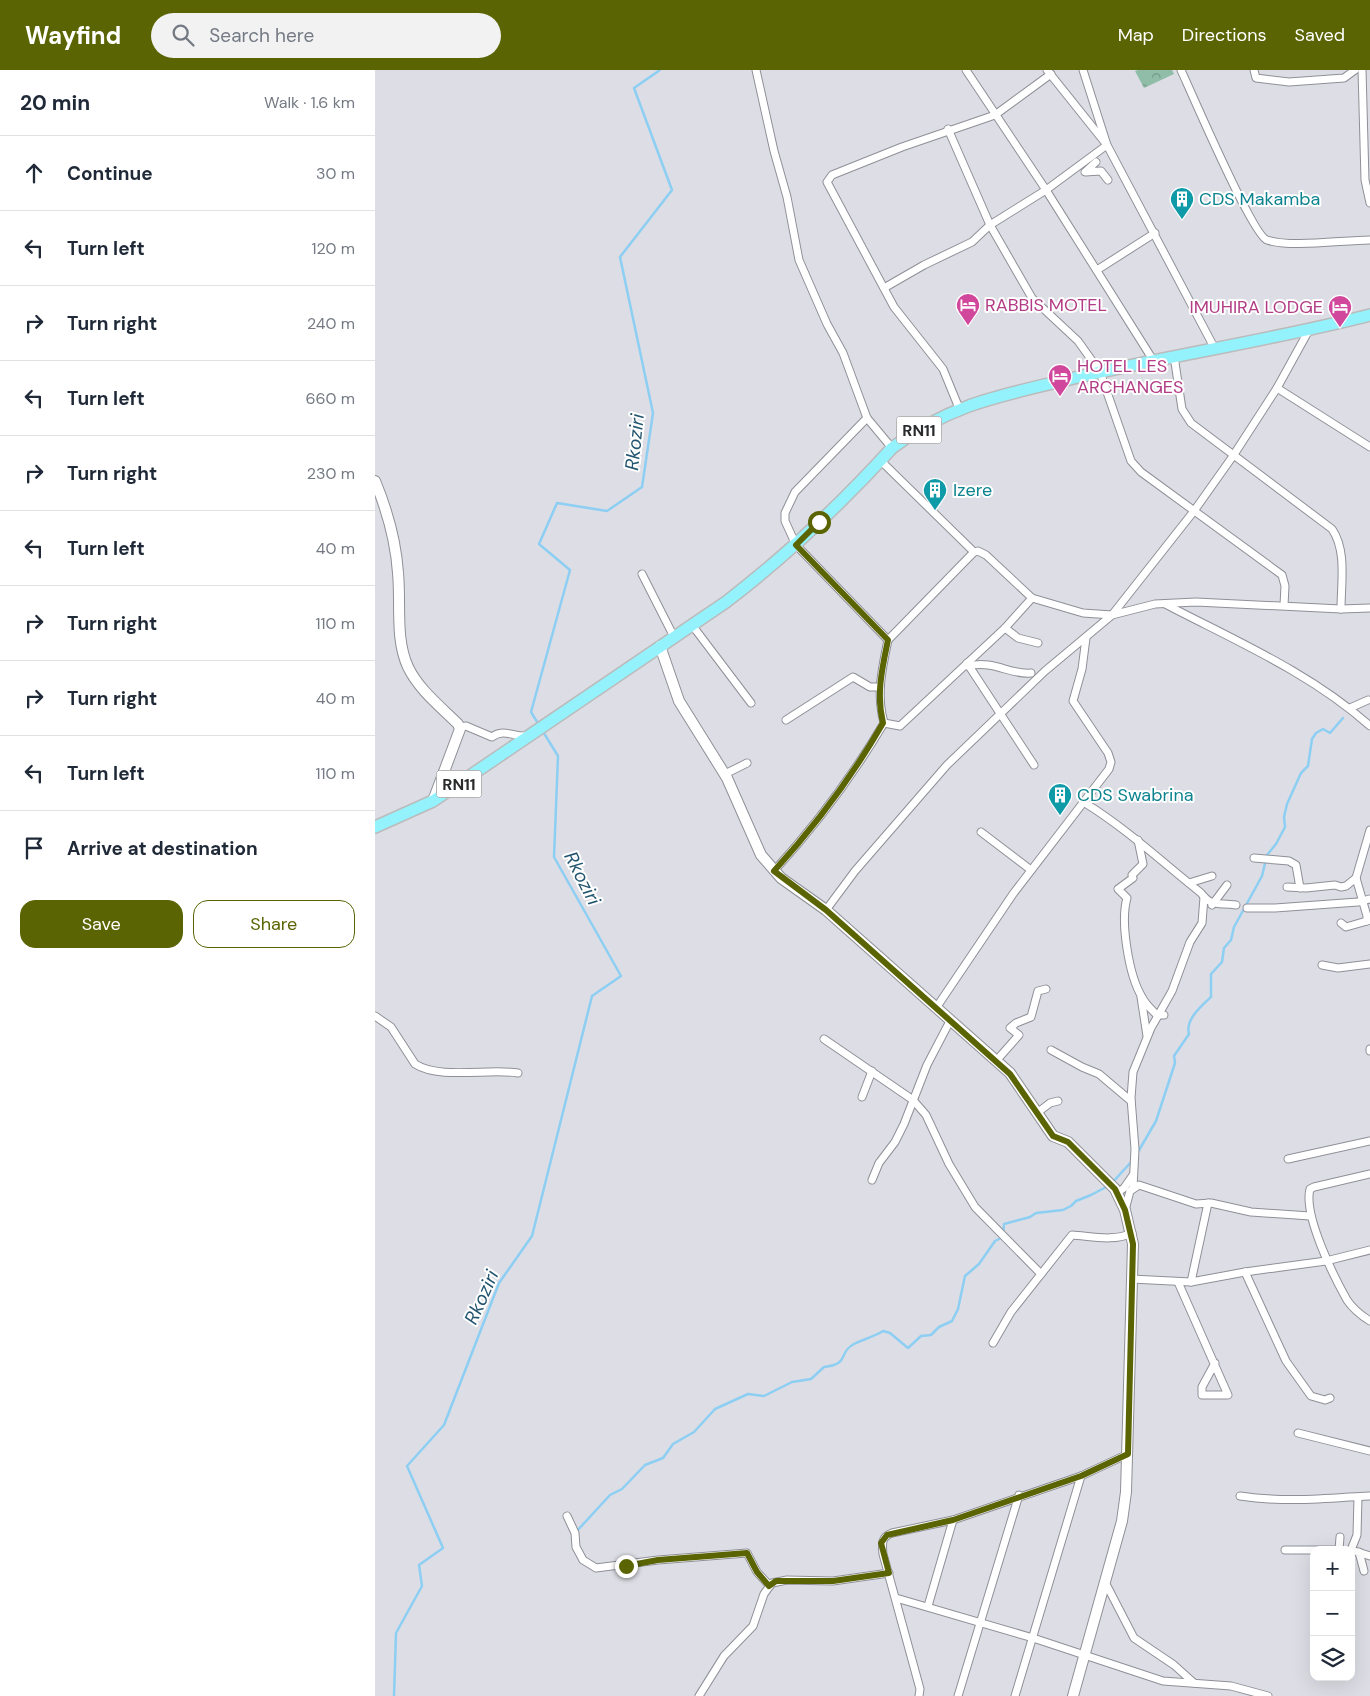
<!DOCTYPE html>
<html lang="en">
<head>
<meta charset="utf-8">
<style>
	body { margin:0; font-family:"DM Sans",sans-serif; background:#f2f2f3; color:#1f2937 }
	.controls { position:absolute; right:15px; bottom:15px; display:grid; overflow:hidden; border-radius:10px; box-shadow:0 5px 20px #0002 }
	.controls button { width:45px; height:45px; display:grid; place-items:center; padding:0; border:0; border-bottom:1px solid #e0e1e3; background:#fff; color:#1f2937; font:25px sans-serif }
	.stop { position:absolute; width:15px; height:15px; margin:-11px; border:4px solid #5a6402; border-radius:50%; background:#fff }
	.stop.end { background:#5a6402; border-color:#fff; box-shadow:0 1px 5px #0008 }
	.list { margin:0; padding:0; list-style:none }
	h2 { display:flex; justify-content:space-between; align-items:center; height:65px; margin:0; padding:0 20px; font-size:21px }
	h2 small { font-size:16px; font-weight:400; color:#747a83 }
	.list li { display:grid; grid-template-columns:32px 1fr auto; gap:15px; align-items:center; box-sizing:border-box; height:75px; padding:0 20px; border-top:1px solid #e0e1e3 }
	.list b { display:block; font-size:19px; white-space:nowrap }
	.list em { font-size:16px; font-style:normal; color:#747a83 }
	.actions { display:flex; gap:10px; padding:15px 20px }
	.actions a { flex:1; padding:11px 0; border:1px solid #5a6402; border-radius:15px; text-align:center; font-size:18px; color:#5a6402 }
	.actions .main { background:#5a6402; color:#fff }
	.icon { flex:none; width:28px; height:28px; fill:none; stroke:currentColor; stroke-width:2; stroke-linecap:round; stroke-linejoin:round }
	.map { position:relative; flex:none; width:995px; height:1626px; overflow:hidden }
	header { display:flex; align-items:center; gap:30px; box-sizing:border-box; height:70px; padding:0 25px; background:#5a6402; color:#fff }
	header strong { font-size:24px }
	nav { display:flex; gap:28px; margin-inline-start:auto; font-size:18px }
	.search { width:350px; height:45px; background:#f2f2f3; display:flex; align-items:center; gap:12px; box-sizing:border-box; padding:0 18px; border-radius:28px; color:#747a83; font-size:19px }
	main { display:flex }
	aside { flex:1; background:#fff }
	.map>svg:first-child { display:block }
</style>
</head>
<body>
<header>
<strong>Wayfind</strong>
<div class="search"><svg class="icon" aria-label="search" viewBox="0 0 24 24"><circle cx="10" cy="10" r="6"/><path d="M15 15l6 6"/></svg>Search here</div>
<nav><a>Map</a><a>Directions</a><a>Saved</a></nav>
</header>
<main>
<aside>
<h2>20 min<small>Walk · 1.6 km</small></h2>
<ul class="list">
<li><svg class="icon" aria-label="ahead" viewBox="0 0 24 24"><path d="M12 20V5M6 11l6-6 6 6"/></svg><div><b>Continue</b></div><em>30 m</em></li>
<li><svg class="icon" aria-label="left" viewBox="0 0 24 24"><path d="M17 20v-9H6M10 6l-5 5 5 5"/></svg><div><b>Turn left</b></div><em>120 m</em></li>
<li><svg class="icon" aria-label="right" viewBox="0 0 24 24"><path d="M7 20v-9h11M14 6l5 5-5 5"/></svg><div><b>Turn right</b></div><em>240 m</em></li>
<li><svg class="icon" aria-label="left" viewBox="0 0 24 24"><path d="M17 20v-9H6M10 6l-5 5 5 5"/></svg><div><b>Turn left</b></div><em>660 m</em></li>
<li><svg class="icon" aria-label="right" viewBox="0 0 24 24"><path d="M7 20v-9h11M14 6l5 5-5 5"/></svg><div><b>Turn right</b></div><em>230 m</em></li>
<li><svg class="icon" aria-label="left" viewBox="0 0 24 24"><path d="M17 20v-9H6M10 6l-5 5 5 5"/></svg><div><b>Turn left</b></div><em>40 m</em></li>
<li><svg class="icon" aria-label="right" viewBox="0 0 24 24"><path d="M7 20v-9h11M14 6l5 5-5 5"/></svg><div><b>Turn right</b></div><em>110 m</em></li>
<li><svg class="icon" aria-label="right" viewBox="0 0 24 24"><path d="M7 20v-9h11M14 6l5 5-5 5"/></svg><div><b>Turn right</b></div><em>40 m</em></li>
<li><svg class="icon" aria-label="left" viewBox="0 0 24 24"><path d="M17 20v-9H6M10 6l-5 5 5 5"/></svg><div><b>Turn left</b></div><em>110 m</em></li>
<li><svg class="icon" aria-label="arrive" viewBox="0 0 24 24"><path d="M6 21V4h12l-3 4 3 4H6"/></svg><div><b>Arrive at destination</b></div></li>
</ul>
<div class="actions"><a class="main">Save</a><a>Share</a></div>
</aside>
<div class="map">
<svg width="995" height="1626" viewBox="0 0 995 1626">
	<defs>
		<pattern id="forest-crowns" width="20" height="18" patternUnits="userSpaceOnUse" patternTransform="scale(1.25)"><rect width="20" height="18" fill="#8fbda7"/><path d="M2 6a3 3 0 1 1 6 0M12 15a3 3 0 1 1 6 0" fill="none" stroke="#759a88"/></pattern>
	</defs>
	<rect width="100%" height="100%" fill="#dddee5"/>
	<!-- forest -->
	<polygon fill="url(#forest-crowns)" points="763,0 797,0 799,4 769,18 760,1"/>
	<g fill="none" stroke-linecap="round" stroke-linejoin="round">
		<!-- stream -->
		<g stroke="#8dcef3" stroke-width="2.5">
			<polyline points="164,655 156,642 195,500 164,474 182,433 232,441 267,417 278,343 245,187 297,120 259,18 285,0"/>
			<path d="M 763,1082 L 781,1051 L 800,993 L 799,986 L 814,964 C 810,950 826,936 836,927 L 836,904 L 847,892 L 849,878 L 856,870 L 859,857 L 887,806 L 892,785 L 901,774 L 910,757 L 909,747 L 912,734 L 926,703 L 933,696 L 937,669 L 941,663 L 948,659 L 955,663 L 968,648"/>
			<polyline points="737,1113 757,1091"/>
			<path d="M 201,1462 L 235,1425 L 247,1419 L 270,1395 L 288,1388 L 298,1374 L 319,1362 L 340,1339 L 373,1324 L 389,1326 L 417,1312 L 436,1309 L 449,1297 C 476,1294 462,1283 479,1274 C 487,1270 498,1267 508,1261 L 515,1263 L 533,1278 L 546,1266 L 556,1265 L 564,1257 L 577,1251 L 583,1239 L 590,1206 L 604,1194 L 620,1171 L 628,1167 L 629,1154 L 655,1147 L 661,1143 L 688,1140 L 696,1136 L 701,1131 L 716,1125 L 733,1116"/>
			<polyline points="19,1626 21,1563 47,1516 44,1495 68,1478 32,1396 69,1355 124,1213 157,1166 217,926 246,906 179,787 183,686 167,660"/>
		</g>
		<!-- street casing -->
		<g stroke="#8f9097" stroke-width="9">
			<g id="street">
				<polyline points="381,0 399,81 412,127 424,190 452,254 468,283 492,348 517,378"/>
				<polyline points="591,0 671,120 778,290"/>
				<polyline points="672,0 732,75 840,279"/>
				<path d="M 806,0 C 816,22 878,166 892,170 C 916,178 968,170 995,170"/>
				<polyline points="879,0 881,8 914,12 969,8 980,0"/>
				<polyline points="987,0 990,110 995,133"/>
				<polyline points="573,59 615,155 657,228 703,271 725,302 756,391 766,402 907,505 910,516 909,535"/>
				<polyline points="721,92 710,102 726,101 733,110"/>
				<polyline points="722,200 780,163"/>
				<polyline points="509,218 549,195 597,172 615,155 671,120 732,75 708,0"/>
				<path d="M 799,286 L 807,339 L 816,353 L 957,459 C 972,481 966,513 966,539"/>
				<polyline points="902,318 995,377"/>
				<polyline points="584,338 568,299 519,237 452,112 457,105 527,77 620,45 676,4"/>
				<polyline points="492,348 420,422 410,443 410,451 421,475 513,570 599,482"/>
				<polyline points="506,391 599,482 603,481 611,485 657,528 708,543 737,545 780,534 821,532 966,539 995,538"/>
				<polyline points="267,504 299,567"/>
				<path d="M 790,534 C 859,570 936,603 995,656"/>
				<polyline points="317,555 376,633"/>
				<polyline points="630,558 643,568 663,573"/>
				<polyline points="592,593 659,695"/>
				<path d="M 593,596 C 620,590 634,605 656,603"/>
				<polyline points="975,638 993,630"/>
				<polyline points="411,650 478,607 495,617 504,617"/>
				<path d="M 509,653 C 501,624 507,599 513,570"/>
				<path d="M 84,657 L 91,656 L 117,667 C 129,658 138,667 151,666"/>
				<polyline points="350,704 372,693"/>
				<path d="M 710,733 C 752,759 787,792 826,823 C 837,838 844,832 861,835"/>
				<polyline points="606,762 656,800"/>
				<path d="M 763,770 L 768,794 L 757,805 L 758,808 L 743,819 L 752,828 C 745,852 754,906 767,927 C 770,934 777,940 782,945 L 789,945"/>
				<polyline points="879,788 914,791 921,795 925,818"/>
				<path d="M 399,801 C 441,755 477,707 509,653 L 525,656 L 630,558 L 657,528"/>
				<polyline points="814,813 837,806"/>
				<polyline points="912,817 931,818 960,815 966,817 971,816 981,808"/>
				<polyline points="837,835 852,815"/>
				<polyline points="872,838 900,838 983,832 995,829"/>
				<polyline points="451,840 480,801 572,695 670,601 737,545 819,441 858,386 902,318 934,260"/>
				<polyline points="992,851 992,846 981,808 995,760"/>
				<polyline points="966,853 971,857 995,850"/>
				<polyline points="947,895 963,898 995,894"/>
				<polyline points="766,927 772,966"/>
				<polyline points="561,938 638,824 734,699 736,692 733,683 698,631 707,599 711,568"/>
				<path d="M 0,946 L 16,957 L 40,994 C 65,1010 115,998 143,1003"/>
				<polyline points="449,969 538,1030 551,1045 574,1094 600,1137 666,1204"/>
				<polyline points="995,979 995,981"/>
				<polyline points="676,980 707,997 724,1004 756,1031"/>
				<polyline points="621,991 644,965 635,958 641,953 656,947 663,921 671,919"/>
				<polyline points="487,1027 497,1001"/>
				<polyline points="662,1043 675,1033 683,1031"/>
				<polyline points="913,1089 995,1071"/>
				<path d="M 995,1104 L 939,1117 L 935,1119 C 928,1145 959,1207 972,1230 C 978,1239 987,1246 995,1251"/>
				<polyline points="497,1110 504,1093 520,1072 529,1054 552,995 575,951"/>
				<polyline points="758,1118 760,1079 756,1028 758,1002 776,958 797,921 815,872 827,853 829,827"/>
				<polyline points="742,1123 749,1118 758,1105"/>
				<polyline points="750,1140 755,1121 764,1115 821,1134 836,1133 876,1142 935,1146"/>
				<polyline points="870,1202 911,1291 936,1326 950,1330 955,1328"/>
				<polyline points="756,1209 816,1212 870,1202 951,1191 995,1180"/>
				<polyline points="803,1212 853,1325 827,1325 827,1317 840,1293"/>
				<polyline points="816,1212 833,1133"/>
				<path d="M 618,1273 L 636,1242 L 697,1165 C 715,1166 739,1172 757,1163"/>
				<polyline points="923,1363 995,1381"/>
				<path d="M 865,1426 C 913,1433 948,1428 995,1426"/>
				<polyline points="983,1427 982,1465 976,1480 995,1486"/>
				<polyline points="192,1446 200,1463 201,1477 208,1490 221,1498 283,1490 372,1483 382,1502 395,1516"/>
				<polyline points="910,1480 961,1480"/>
				<polyline points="964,1480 965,1467"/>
				<polyline points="984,1482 989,1501"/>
				<polyline points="730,1512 759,1568 799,1595 819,1613"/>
				<polyline points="521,1528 658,1568 788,1611 856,1616 893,1626"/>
				<polyline points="553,1536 578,1450"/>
				<polyline points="324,1626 349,1586 378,1556 389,1524 397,1513 412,1510 458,1511 514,1503"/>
				<path d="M 544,1626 L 545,1619 L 508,1484 C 507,1474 506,1467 517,1463 L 578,1450 L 706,1406 L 753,1384"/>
				<polyline points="583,1626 644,1425"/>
				<polyline points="640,1626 706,1406"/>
			</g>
		</g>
		<!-- secondary casing -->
		<g stroke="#8f9097" stroke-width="12">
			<g id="secondary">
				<path d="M 0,411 C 12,440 21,473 23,503 C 26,534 20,569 33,597 C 44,620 66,637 83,654 L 85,659 L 58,731"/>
				<polyline points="285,576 304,631 352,708 386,785 406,808 451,840 635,1003 678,1066 693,1072 740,1119 750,1140 758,1174 751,1422 747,1451 698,1626"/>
			</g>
		</g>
		<!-- primary casing -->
		<g stroke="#bbbbbc" stroke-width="14">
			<path id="primary" d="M 0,757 L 58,731 L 351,532 C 411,486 466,434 517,378 C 576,333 629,325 699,308 C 797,285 897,270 995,245"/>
		</g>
		<!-- street -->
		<use href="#street" stroke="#fff" stroke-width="7"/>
		<!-- secondary -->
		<use href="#secondary" stroke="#fff" stroke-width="10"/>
		<!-- primary -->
		<use href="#primary" stroke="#94f2fc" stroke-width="11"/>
	</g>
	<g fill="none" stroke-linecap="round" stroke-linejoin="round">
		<!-- route -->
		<path stroke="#5a6402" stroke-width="6" d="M 251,1496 L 283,1490 L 372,1483 L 382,1502 L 394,1516 L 401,1511 L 458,1511 L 514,1503 L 506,1473 L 512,1465 L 578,1450 L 706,1406 L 753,1384 L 758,1174 L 750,1140 L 740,1119 L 693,1072 L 678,1066 L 635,1004 L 451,840 L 399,801 C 441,755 477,707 508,653 C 501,624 507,599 513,570 L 421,475 L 444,452"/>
	</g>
	<!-- icons -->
	<defs>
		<g id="building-pin" transform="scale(1.25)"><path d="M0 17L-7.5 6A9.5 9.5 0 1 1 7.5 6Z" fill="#0f9aa8" stroke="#fff"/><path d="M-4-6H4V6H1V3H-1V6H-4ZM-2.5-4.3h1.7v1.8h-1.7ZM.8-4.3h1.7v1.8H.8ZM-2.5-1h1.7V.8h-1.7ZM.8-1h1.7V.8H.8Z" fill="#fff"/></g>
		<g id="hotel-pin" transform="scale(1.25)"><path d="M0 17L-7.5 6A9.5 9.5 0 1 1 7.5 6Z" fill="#d1479c" stroke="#fff"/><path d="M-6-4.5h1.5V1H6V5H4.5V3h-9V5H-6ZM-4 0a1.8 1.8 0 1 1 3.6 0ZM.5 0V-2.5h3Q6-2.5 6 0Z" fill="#fff"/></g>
	</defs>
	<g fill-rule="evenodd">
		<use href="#building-pin" x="807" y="129"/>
		<use href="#hotel-pin" x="593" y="235"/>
		<use href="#hotel-pin" x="965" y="237"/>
		<use href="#hotel-pin" x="685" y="306"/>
		<use href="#building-pin" x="560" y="420"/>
		<use href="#building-pin" x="685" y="725"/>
	</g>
	<g text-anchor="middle" stroke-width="4" stroke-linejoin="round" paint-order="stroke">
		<!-- shield labels -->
		<g fill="#fff" stroke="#6a6b6c" stroke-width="1">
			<rect x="521.5" y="346.5" width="45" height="27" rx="4"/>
			<rect x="61.5" y="700.5" width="45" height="27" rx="4"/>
		</g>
		<g font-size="16" font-weight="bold" fill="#2a2b2d">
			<text x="544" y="366">RN11</text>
			<text x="84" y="720">RN11</text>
		</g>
		<!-- culture labels -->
		<g font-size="18" fill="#0d838f" stroke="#fff" text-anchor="start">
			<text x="824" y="135">CDS Makamba</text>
			<text x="578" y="426">Izere</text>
			<text x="702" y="731">CDS Swabrina</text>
		</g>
		<!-- hotel labels -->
		<g font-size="18" fill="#b23c85" stroke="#fff" text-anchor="start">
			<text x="610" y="241">RABBIS MOTEL</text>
			<text x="948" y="243" text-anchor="end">IMUHIRA LODGE</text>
			<text x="702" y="302">HOTEL LES<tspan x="702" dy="21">ARCHANGES</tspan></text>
		</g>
		<!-- water labels -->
		<g font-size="19" font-style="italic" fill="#22556f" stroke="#fff">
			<text transform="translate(259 372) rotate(-84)" y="7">Rkoziri</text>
			<text transform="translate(208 808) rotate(63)" y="7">Rkoziri</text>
			<text transform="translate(106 1227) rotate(-66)" y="7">Rkoziri</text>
		</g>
	</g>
</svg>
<div class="controls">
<button>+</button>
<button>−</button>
<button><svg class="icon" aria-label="layers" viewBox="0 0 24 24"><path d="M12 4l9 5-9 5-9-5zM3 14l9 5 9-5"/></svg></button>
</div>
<div class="stop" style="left:444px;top:452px"></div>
<div class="stop end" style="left:251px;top:1496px"></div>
</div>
</main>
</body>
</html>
